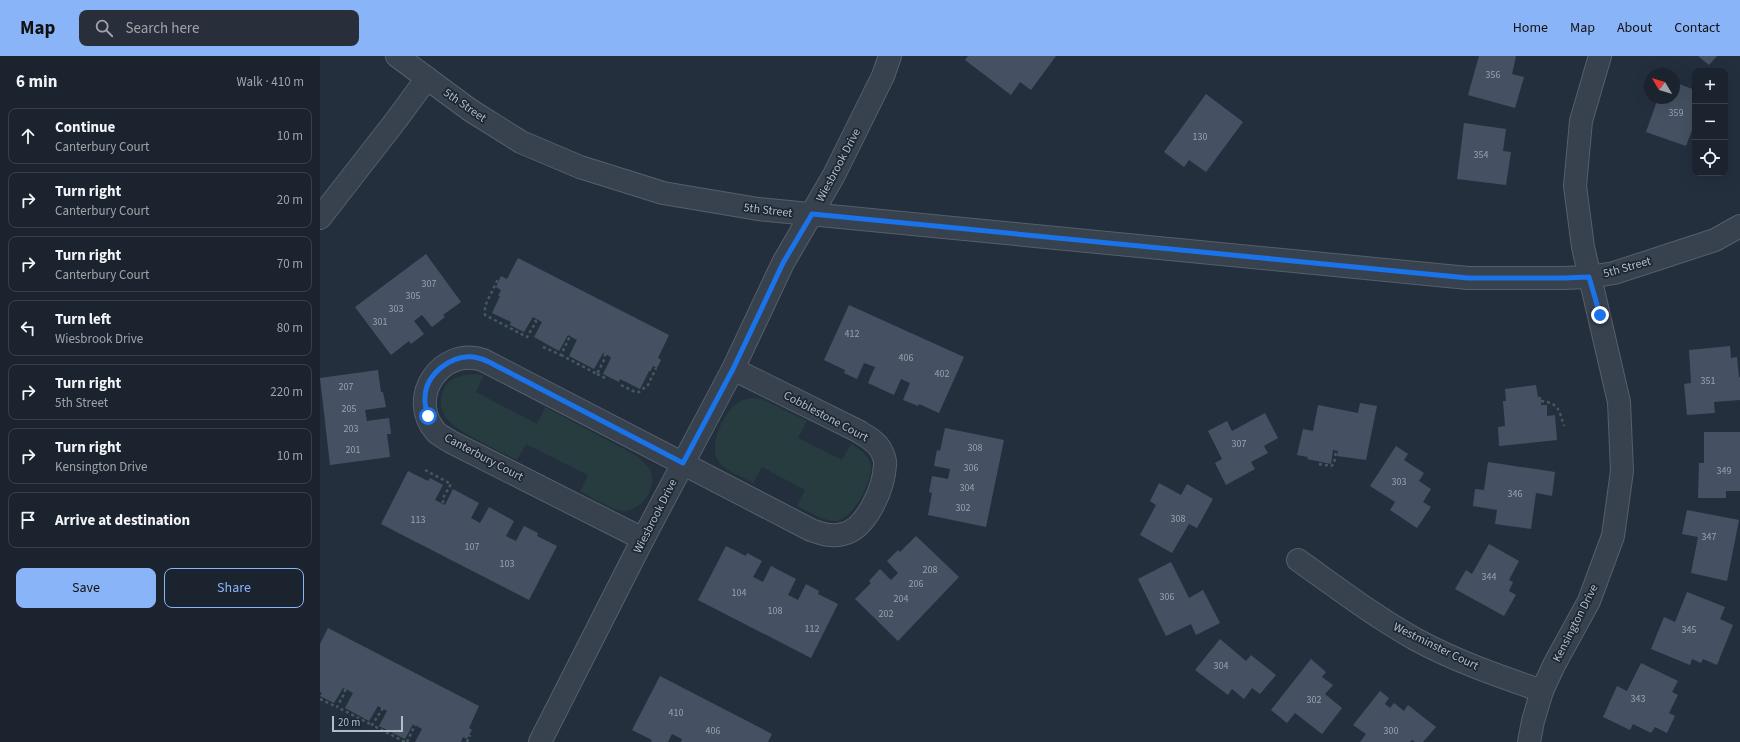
<!DOCTYPE html>
<html lang="en">
<head>
<meta charset="utf-8">
<style>
	body { margin:0; font-family:"Source Sans 3",sans-serif; background:#282f3a; color:#f1f3f6 }
	.controls { position:absolute; right:12px; top:12px; display:grid; overflow:hidden; border-radius:8px; box-shadow:0 4px 16px #0002 }
	.controls button { width:36px; height:36px; display:grid; place-items:center; padding:0; border:0; border-bottom:1px solid #39404a; background:#1b232e; color:#f1f3f6; font:20px sans-serif }
	.compass { position:absolute; left:1324px; top:12px; width:36px; height:36px; border-radius:50%; background:#1b232e; box-shadow:0 4px 16px #0002; rotate:308deg }
	.scale { position:absolute; left:12px; bottom:10px; width:71px; box-sizing:border-box; padding-left:4px; border:2px solid #b4bcc9; border-top:0; font-size:11px; line-height:14px; white-space:nowrap; color:#b4bcc9; -webkit-text-stroke:3px #1d2633; paint-order:stroke }
	.stop { position:absolute; width:12px; height:12px; margin:-9px; border:3px solid #1a73e8; border-radius:50%; background:#fff }
	.stop.end { background:#1a73e8; border-color:#fff; box-shadow:0 1px 4px #0008 }
	.list { margin:0; padding:0; list-style:none }
	h2 { display:flex; justify-content:space-between; align-items:center; height:52px; margin:0; padding:0 16px; font-size:17px }
	h2 small { font-size:13px; font-weight:400; color:#a0a4aa }
	.list li { display:grid; grid-template-columns:26px 1fr auto; gap:12px; align-items:center; box-sizing:border-box; height:56px; margin:0 8px 8px; padding:0 8px; border:1px solid #39404a; border-radius:8px }
	.list b { display:block; font-size:15px; white-space:nowrap }
	.list p { margin:0; font-size:13px; white-space:nowrap; color:#a0a4aa }
	.list em { font-size:13px; font-style:normal; color:#a0a4aa }
	.actions { display:flex; gap:8px; padding:12px 16px }
	.actions a { flex:1; padding:9px 0; border:1px solid #8ab4f8; border-radius:8px; text-align:center; font-size:14px; color:#8ab4f8 }
	.actions .main { background:#8ab4f8; color:#111 }
	.icon { flex:none; width:22px; height:22px; fill:none; stroke:currentColor; stroke-width:2; stroke-linecap:round; stroke-linejoin:round }
	.map { position:relative; flex:none; width:1420px; height:686px; overflow:hidden }
	header { display:flex; align-items:center; gap:24px; box-sizing:border-box; height:56px; padding:0 20px; background:#8ab4f8; color:#111 }
	header strong { font-size:19px }
	nav { display:flex; gap:22px; margin-inline-start:auto; font-size:14px }
	.search { width:280px; height:36px; background:#282f3a; display:flex; align-items:center; gap:10px; box-sizing:border-box; padding:0 14px; border-radius:8px; color:#a0a4aa; font-size:15px }
	main { display:flex }
	aside { flex:1; background:#1b232e }
	.map>svg:first-child { display:block }
</style>
</head>
<body>
<header>
<strong>Map</strong>
<div class="search"><svg class="icon" aria-label="search" viewBox="0 0 24 24"><circle cx="10" cy="10" r="6"/><path d="M15 15l6 6"/></svg>Search here</div>
<nav><a>Home</a><a>Map</a><a>About</a><a>Contact</a></nav>
</header>
<main>
<aside>
<h2>6 min<small>Walk · 410 m</small></h2>
<ul class="list">
<li><svg class="icon" aria-label="ahead" viewBox="0 0 24 24"><path d="M12 20V5M6 11l6-6 6 6"/></svg><div><b>Continue</b><p>Canterbury Court</p></div><em>10 m</em></li>
<li><svg class="icon" aria-label="right" viewBox="0 0 24 24"><path d="M7 20v-9h11M14 6l5 5-5 5"/></svg><div><b>Turn right</b><p>Canterbury Court</p></div><em>20 m</em></li>
<li><svg class="icon" aria-label="right" viewBox="0 0 24 24"><path d="M7 20v-9h11M14 6l5 5-5 5"/></svg><div><b>Turn right</b><p>Canterbury Court</p></div><em>70 m</em></li>
<li><svg class="icon" aria-label="left" viewBox="0 0 24 24"><path d="M17 20v-9H6M10 6l-5 5 5 5"/></svg><div><b>Turn left</b><p>Wiesbrook Drive</p></div><em>80 m</em></li>
<li><svg class="icon" aria-label="right" viewBox="0 0 24 24"><path d="M7 20v-9h11M14 6l5 5-5 5"/></svg><div><b>Turn right</b><p>5th Street</p></div><em>220 m</em></li>
<li><svg class="icon" aria-label="right" viewBox="0 0 24 24"><path d="M7 20v-9h11M14 6l5 5-5 5"/></svg><div><b>Turn right</b><p>Kensington Drive</p></div><em>10 m</em></li>
<li><svg class="icon" aria-label="arrive" viewBox="0 0 24 24"><path d="M6 21V4h12l-3 4 3 4H6"/></svg><div><b>Arrive at destination</b></div></li>
</ul>
<div class="actions"><a class="main">Save</a><a>Share</a></div>
</aside>
<div class="map">
<svg width="1420" height="686" viewBox="0 0 1420 686">
	<rect width="100%" height="100%" fill="#242f3e"/>
	<!-- green -->
	<g fill="#263c3f">
		<path d="M 153,318 L 164,319 L 156,336 L 217,368 L 225,351 L 317,400 C 322,405 328,409 331,416 C 336,433 323,453 305,455 C 294,456 270,440 260,435 L 268,419 L 206,388 L 197,404 C 182,396 137,376 128,364 C 121,356 119,345 123,335 C 127,322 141,319 153,318 Z"/>
		<path d="M 433,342 L 442,343 L 487,365 L 478,382 L 522,404 L 531,388 C 540,393 550,400 551,411 C 552,426 532,465 515,465 C 503,465 488,455 477,450 L 485,434 L 442,411 L 433,427 C 423,421 407,416 399,406 C 387,392 403,358 416,348 C 421,344 426,343 433,342 Z"/>
	</g>
	<!-- building -->
	<g fill="#455162">
		<polygon points="648,0 736,0 711,34 700,26 691,39 645,4"/>
		<polygon points="1159,0 1196,0 1192,18 1204,21 1195,52 1148,39"/>
		<polygon points="1378,0 1397,0 1389,9"/>
		<polygon points="1354,26 1375,34 1375,66 1366,90 1326,76 1338,42 1354,42"/>
		<polygon points="886,38 923,66 886,116 869,104 864,111 844,96"/>
		<polygon points="1144,67 1186,73 1183,95 1191,96 1186,129 1137,123"/>
		<polygon points="106,198 141,246 123,259 125,261 112,271 102,259 94,265 104,278 91,288 89,285 71,299 35,251"/>
		<polygon points="198,202 349,279 338,302 341,304 337,312 333,310 330,316 329,315 320,333 300,323 299,326 283,318 291,302 289,300 283,297 274,313 249,300 257,284 248,279 239,295 214,281 222,266 213,261 204,276 190,269 191,266 172,257 180,240 178,240 181,234 176,231 181,220 187,223"/>
		<polygon points="529,249 644,301 619,357 599,348 598,350 583,344 590,327 581,323 574,339 548,327 555,311 544,307 537,323 524,317 525,314 504,304"/>
		<polygon points="1410,290 1411,302 1417,301 1419,321 1420,321 1420,344 1394,346 1395,357 1367,359 1364,328 1371,327 1369,294"/>
		<polygon points="58,314 61,336 63,336 66,351 45,354 47,365 69,362 71,378 67,378 70,401 10,409 0,322"/>
		<polygon points="1216,329 1218,341 1221,341 1221,349 1227,349 1227,360 1235,359 1237,384 1179,390 1178,371 1185,370 1183,345 1186,345 1185,333"/>
		<polygon points="1040,347 1057,350 1046,404 1017,400 1018,395 1013,394 1011,408 987,403 988,401 977,399 983,373 993,375 998,349 1038,357"/>
		<polygon points="945,357 958,382 944,390 948,397 931,406 935,413 906,429 895,407 902,403 888,375 907,365 912,375"/>
		<polygon points="625,372 684,384 666,471 608,459 612,437 609,436 612,420 628,423 630,413 614,410 617,394 620,395"/>
		<polygon points="1384,376 1420,376 1420,435 1406,435 1406,442 1378,442 1379,407 1384,407"/>
		<polygon points="1076,390 1088,398 1084,404 1104,417 1099,425 1111,433 1103,446 1111,451 1097,472 1070,454 1075,446 1050,430"/>
		<polygon points="1168,406 1235,416 1232,440 1216,437 1211,473 1175,468 1177,454 1153,450 1155,433 1164,434"/>
		<polygon points="88,415 108,425 110,422 123,429 115,444 125,449 133,433 159,447 151,462 160,467 169,451 194,465 186,480 196,485 204,470 218,477 217,480 237,490 209,544 61,468"/>
		<polygon points="839,427 861,439 867,428 893,443 877,472 869,468 852,497 820,479 836,449 830,445"/>
		<polygon points="1367,454 1419,464 1407,525 1371,517 1378,481 1362,478"/>
		<polygon points="596,480 639,521 578,585 535,543 551,527 549,525 560,513 571,524 578,517 567,505 578,494 580,496"/>
		<polygon points="1169,488 1199,505 1189,524 1193,526 1189,535 1196,539 1184,560 1135,533 1146,514 1152,518"/>
		<polygon points="406,490 426,500 427,497 442,505 433,521 443,526 451,510 476,523 468,539 478,544 486,528 499,535 498,538 518,548 491,602 378,544"/>
		<polygon points="851,506 869,542 883,534 900,567 876,579 871,568 846,580 818,523"/>
		<polygon points="1367,536 1405,551 1400,563 1413,569 1397,609 1383,603 1381,607 1372,603 1370,609 1331,593 1344,561 1355,566"/>
		<polygon points="8,572 159,650 149,672 152,674 147,683 143,681 141,686 95,686 102,673 93,668 85,683 59,670 67,655 58,650 49,665 25,652 33,637 28,634 23,632 14,647 0,640 2,637 0,636 0,588"/>
		<polygon points="900,583 926,605 931,599 956,619 940,638 932,632 924,643 912,633 908,639 875,614"/>
		<polygon points="991,603 1006,616 1002,621 1013,629 1005,638 1022,652 1002,678 975,657 967,667 951,654"/>
		<polygon points="1321,607 1358,625 1352,636 1358,639 1349,657 1355,660 1347,677 1335,671 1331,677 1313,668 1310,674 1283,661 1297,630 1307,635"/>
		<polygon points="340,620 452,678 448,686 361,686 362,683 352,678 348,686 331,686 332,684 312,674"/>
		<polygon points="1060,635 1069,642 1065,648 1070,652 1074,647 1084,655 1088,649 1116,671 1103,686 1095,686 1092,684 1090,686 1040,686 1046,678 1033,669"/>
	</g>
	<g fill="none" stroke-linecap="round" stroke-linejoin="round">
		<!-- minor casing -->
		<g stroke="#565f6c" stroke-width="24">
			<g id="minor">
				<polyline points="77,0 150,54 201,86 260,111 343,137 438,153 1148,222 1243,222 1269,221 1294,217 1395,184 1420,170"/>
				<polyline points="0,162 77,63 107,22"/>
				<path d="M 323,483 L 131,386 C 127,383 120,380 116,376 C 86,342 121,290 163,304 L 491,474 C 502,478 511,481 523,478 C 547,473 564,431 565,409 C 566,405 563,398 561,394 C 556,385 546,380 538,375 L 413,313"/>
				<path d="M 978,504 C 1016,531 1054,560 1095,583 C 1135,605 1179,620 1222,635"/>
				<polyline points="220,686 323,483 413,313 463,207 514,119 563,20 570,0"/>
				<polyline points="1209,686 1213,665 1222,635 1234,609 1269,545 1293,480 1302,415 1299,346 1263,191 1255,130 1261,65 1280,0"/>
			</g>
		</g>
		<!-- path -->
		<g stroke="#44595c" stroke-width="2.5" stroke-dasharray="3 3" stroke-linecap="butt">
			<polyline points="178,225 177,225 165,250 165,259 207,281 216,266 214,261"/>
			<polyline points="223,291 241,299 250,280"/>
			<polyline points="241,299 277,318 285,302 285,298"/>
			<polyline points="277,318 287,323"/>
			<polyline points="301,329 315,336 319,336 328,329 336,312"/>
			<path d="M 1221,345 C 1239,347 1239,354 1244,370"/>
			<polyline points="999,408 1011,410 1014,408 1016,395"/>
			<polyline points="105,414 131,428 123,442 123,448"/>
			<polyline points="25,633 25,636 17,651 52,669"/>
			<polyline points="0,643 17,651"/>
			<polyline points="63,652 52,669 85,686"/>
			<polyline points="87,686 95,669"/>
			<polyline points="147,686 150,679"/>
		</g>
		<!-- minor -->
		<use href="#minor" stroke="#38414e" stroke-width="22"/>
	</g>
	<g fill="none" stroke-linecap="round" stroke-linejoin="round">
		<!-- route -->
		<path stroke="#1a73e8" stroke-width="5" d="M 108,360 C 107,355 104,348 105,342 C 105,319 131,298 154,301 C 159,302 165,304 169,306 L 363,407 L 413,313 L 463,207 L 492,158 L 1148,222 L 1244,222 L 1269,221 L 1280,259"/>
	</g>
	<g text-anchor="middle" stroke-width="3.5" stroke-linejoin="round" paint-order="stroke">
		<!-- number labels -->
		<g font-size="10" fill="#98a1af">
			<text x="1173" y="22">356</text>
			<text x="1356" y="60">359</text>
			<text x="880" y="84">130</text>
			<text x="1161" y="102">354</text>
			<text x="109" y="231">307</text>
			<text x="93" y="243">305</text>
			<text x="76" y="256">303</text>
			<text x="60" y="269">301</text>
			<text x="532" y="281">412</text>
			<text x="586" y="305">406</text>
			<text x="622" y="321">402</text>
			<text x="1388" y="328">351</text>
			<text x="26" y="334">207</text>
			<text x="29" y="356">205</text>
			<text x="31" y="376">203</text>
			<text x="919" y="391">307</text>
			<text x="655" y="395">308</text>
			<text x="33" y="397">201</text>
			<text x="651" y="415">306</text>
			<text x="1404" y="418">349</text>
			<text x="1079" y="429">303</text>
			<text x="647" y="435">304</text>
			<text x="1195" y="441">346</text>
			<text x="643" y="455">302</text>
			<text x="858" y="466">308</text>
			<text x="98" y="467">113</text>
			<text x="1389" y="484">347</text>
			<text x="152" y="494">107</text>
			<text x="187" y="511">103</text>
			<text x="610" y="517">208</text>
			<text x="1169" y="524">344</text>
			<text x="596" y="531">206</text>
			<text x="419" y="540">104</text>
			<text x="847" y="544">306</text>
			<text x="581" y="546">204</text>
			<text x="455" y="558">108</text>
			<text x="566" y="561">202</text>
			<text x="492" y="576">112</text>
			<text x="1369" y="577">345</text>
			<text x="901" y="613">304</text>
			<text x="1318" y="646">343</text>
			<text x="994" y="647">302</text>
			<text x="356" y="660">410</text>
			<text x="393" y="678">406</text>
			<text x="1071" y="678">300</text>
		</g>
		<!-- street labels -->
		<g font-size="12" fill="#b4bcc9" stroke="#1d2633">
			<text transform="translate(145 49) rotate(35)" y="4">5th Street</text>
			<text transform="translate(518 109) rotate(-62)" y="4">Wiesbrook Drive</text>
			<text transform="translate(448 154) rotate(7)" y="4">5th Street</text>
			<text transform="translate(1307 211) rotate(-16)" y="4">5th Street</text>
			<text transform="translate(506 360) rotate(28)" y="4">Cobblestone Court</text>
			<text transform="translate(164 401) rotate(28)" y="4">Canterbury Court</text>
			<text transform="translate(335 460) rotate(-63)" y="4">Wiesbrook Drive</text>
			<text transform="translate(1255 567) rotate(-63)" y="4">Kensington Drive</text>
			<text transform="translate(1116 590) rotate(26)" y="4">Westminster Court</text>
		</g>
	</g>
</svg>
<div class="controls">
<button>+</button>
<button>−</button>
<button><svg class="icon" aria-label="locate" viewBox="0 0 24 24"><circle cx="12" cy="12" r="6"/><path d="M12 2v4M12 18v4M2 12h4M18 12h4"/></svg></button>
</div>
<svg class="compass" viewBox="-18 -18 36 36"><path d="M0-13l5 13h-10z" fill="#e53935"/><path d="M0 13l5-13h-10z" fill="#a0a4aa"/></svg>
<div class="scale">20 m</div>
<div class="stop" style="left:108px;top:360px"></div>
<div class="stop end" style="left:1280px;top:259px"></div>
</div>
</main>
</body>
</html>
